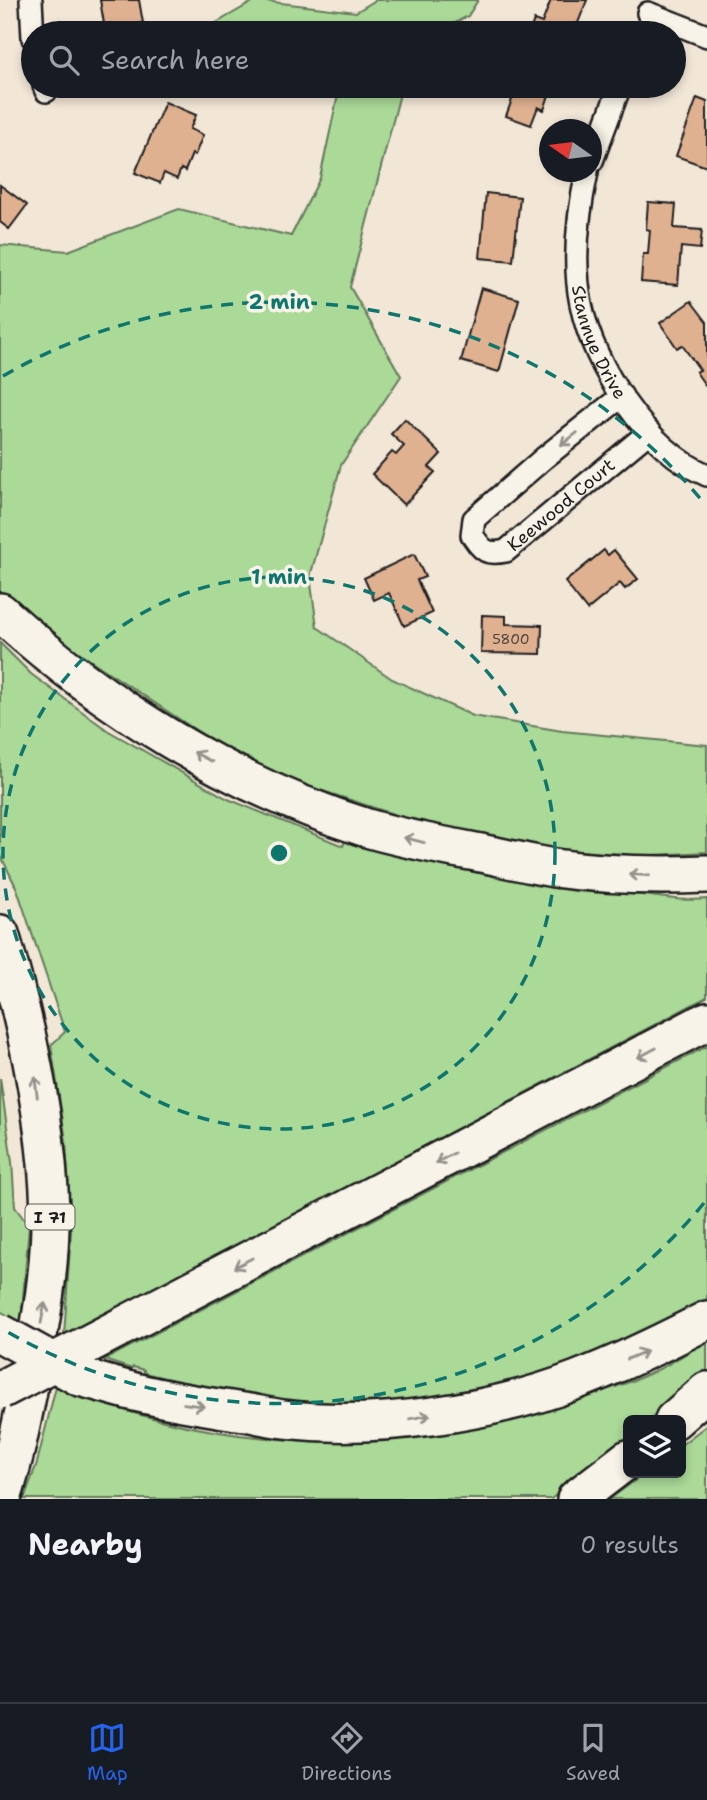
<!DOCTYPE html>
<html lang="en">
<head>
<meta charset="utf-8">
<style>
	body { margin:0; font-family:"Shantell Sans",sans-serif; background:#20242c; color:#f1f3f6 }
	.controls { position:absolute; right:21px; bottom:21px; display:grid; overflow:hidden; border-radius:10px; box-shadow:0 4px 10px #0003 }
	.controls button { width:63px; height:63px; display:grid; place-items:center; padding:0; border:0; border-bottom:2px solid #363941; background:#171b24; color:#f1f3f6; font:35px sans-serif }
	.compass { position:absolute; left:539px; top:119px; width:63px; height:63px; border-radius:50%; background:#171b24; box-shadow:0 4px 10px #0003; rotate:284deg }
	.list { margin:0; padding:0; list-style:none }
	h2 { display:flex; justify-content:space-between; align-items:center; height:91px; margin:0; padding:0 28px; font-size:30px }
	h2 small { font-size:23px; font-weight:400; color:#9ea1a6 }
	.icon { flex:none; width:38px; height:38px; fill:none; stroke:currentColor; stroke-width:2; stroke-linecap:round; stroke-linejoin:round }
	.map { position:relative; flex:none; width:707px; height:1499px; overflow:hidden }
	.search { position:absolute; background:#171b24; box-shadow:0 4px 10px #0003; left:21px; right:21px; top:21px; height:77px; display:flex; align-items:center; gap:18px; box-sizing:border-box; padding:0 24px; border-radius:38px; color:#9ea1a6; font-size:26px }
	.sheet { height:203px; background:#171b24 }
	nav { display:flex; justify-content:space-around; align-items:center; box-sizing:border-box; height:98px; border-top:2px solid #363941; background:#171b24; font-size:19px; color:#9ea1a6 }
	nav a { display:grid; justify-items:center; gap:4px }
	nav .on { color:#2563eb }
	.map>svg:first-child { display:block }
</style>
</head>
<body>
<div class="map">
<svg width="707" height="1499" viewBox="0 0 707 1499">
	<rect width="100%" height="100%" fill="#f2e6d7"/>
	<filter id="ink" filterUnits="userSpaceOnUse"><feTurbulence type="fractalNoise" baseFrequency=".0143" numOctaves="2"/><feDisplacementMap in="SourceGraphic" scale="14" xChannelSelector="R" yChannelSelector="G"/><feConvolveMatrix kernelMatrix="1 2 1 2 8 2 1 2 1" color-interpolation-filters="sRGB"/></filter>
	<g filter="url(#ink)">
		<!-- green -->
		<g fill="#aad998" stroke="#637a5a" stroke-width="2">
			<polygon points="256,0 356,12 376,0 478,0 468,16 437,33 199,33"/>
			<polygon points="326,86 402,86 350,287 401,376 341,465 310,577 317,627 392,679 473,716 562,731 707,745 707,852 619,857 454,834 253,768 13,609 0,594 0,245 68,251 179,209 291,236 320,178 339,90"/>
			<path d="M 0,643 L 31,674 L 107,730 L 228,799 L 343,846 L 346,839 C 438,870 536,885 632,894 C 656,896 683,902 707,899 L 707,997 L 64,1336 L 71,1231 L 66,1141 L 51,1045 L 65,1032 L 17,889 L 0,854 Z"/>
			<polygon points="707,1046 707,1304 665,1330 491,1392 329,1408 240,1396 144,1373 144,1370 133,1367 132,1369 104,1360"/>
			<polygon points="0,1078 12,1162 15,1207 29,1226 21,1323 0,1311"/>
			<path d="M 707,1340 L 707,1372 L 650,1420 L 628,1420 L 628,1438 L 551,1499 L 24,1499 L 37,1463 L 56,1386 C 198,1444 356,1458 506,1421 C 524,1417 543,1410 562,1404 C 593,1394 627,1385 657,1370 C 674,1362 691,1350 707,1340 Z"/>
			<polygon points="707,1425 707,1499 610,1499 645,1473 681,1473 681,1445"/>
		</g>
		<!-- building -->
		<g fill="#e0b191" stroke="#1c1c1c" stroke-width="2">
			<polygon points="100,0 139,0 143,23 105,30"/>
			<polygon points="551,0 587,0 574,33 529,33 534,20 542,23"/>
			<polygon points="517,86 552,86 544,110 538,107 531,125 506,116"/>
			<polygon points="697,98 707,102 707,167 676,156"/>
			<polygon points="165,102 196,115 190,129 203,135 195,155 192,154 185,171 181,169 177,179 164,173 160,183 135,173"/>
			<polygon points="0,185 27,205 9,229 0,222"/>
			<polygon points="486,193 520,197 513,261 480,258"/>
			<polygon points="648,202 676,204 674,228 702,230 700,249 681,247 678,285 641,282 643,254 648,254 650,230 646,229"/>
			<polygon points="481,288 519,299 499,372 461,361"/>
			<polygon points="691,301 707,322 707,388 696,372 700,370 682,345 677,348 660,323"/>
			<polygon points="405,419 441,454 429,467 435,472 404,505 372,474 392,452 396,455 404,446 391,434"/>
			<polygon points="604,550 608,555 614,550 638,579 625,589 620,583 587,610 565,582"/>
			<polygon points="414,554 425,577 417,580 432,613 404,626 389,593 374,600 364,578"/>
			<polygon points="482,615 506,616 506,624 542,625 541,654 481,653"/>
		</g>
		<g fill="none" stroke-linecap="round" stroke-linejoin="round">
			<!-- street casing -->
			<g stroke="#1c1c1c" stroke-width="26">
				<g id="street">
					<polyline points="31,0 33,38"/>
					<polyline points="648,13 707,36"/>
					<polyline points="44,86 46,91"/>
					<polyline points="592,161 620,86"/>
					<path id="s1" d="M 587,172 C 578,214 572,260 581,304 C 593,366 647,450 707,475"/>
					<path id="s2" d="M 622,396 L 544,458 L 474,519 L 472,535 C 483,551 486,555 506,551 L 649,432"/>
				</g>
			</g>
			<!-- highway casing -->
			<g stroke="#1c1c1c" stroke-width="42">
				<g id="highway">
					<path d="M 0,612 C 105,708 231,785 367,828 C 404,839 443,846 481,853 C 505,858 529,864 554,868 C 604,875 656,876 707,874"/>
					<path d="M 0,934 C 27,1024 47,1118 50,1211 C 51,1267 41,1321 31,1375 C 23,1417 15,1458 2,1499"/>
					<polyline points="121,1327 707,1021"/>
					<path d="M 127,1390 C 164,1400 199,1405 237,1411 C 252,1413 268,1417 284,1419 C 374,1430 492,1413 577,1380 C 622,1363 664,1342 707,1320"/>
					<polyline points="674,1420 707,1391"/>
					<polyline points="576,1499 628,1459"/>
				</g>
			</g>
			<!-- street -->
			<use href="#street" stroke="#f7f3e8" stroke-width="21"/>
			<!-- highway -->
			<use href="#highway" stroke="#f7f3e8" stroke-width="37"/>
			<!-- highway-bridge casing -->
			<g stroke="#1c1c1c" stroke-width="42" stroke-linecap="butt">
				<g id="highway-bridge">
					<polyline points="0,1333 80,1377 127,1390"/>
					<polyline points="0,1390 121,1327"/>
				</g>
			</g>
			<!-- highway-bridge -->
			<use href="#highway-bridge" stroke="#f7f3e8" stroke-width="37"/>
		</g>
		<!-- one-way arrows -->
		<defs><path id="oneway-shaft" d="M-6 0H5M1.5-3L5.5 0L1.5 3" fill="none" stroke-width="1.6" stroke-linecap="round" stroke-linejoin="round" transform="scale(1.75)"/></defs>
		<g stroke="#94928c">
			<use href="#oneway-shaft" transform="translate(569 439) rotate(142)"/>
			<use href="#oneway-shaft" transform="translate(203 757) rotate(-152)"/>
			<use href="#oneway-shaft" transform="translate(414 840) rotate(-166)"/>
			<use href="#oneway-shaft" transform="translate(639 875) rotate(-176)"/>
			<use href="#oneway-shaft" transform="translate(647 1053) rotate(152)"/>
			<use href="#oneway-shaft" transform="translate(36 1087) rotate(-97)"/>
			<use href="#oneway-shaft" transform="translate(445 1158) rotate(152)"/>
			<use href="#oneway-shaft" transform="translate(243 1263) rotate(152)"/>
			<use href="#oneway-shaft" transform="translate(43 1313) rotate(-79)"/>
			<use href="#oneway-shaft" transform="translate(637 1355) rotate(-23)"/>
			<use href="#oneway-shaft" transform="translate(194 1405) rotate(8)"/>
			<use href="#oneway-shaft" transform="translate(420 1417) rotate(-10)"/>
		</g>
	</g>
	<!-- distance rings -->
	<g fill="none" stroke="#0f766e" stroke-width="3.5" stroke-dasharray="12 9">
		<circle cx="279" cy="853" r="276"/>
		<path d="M704 1203A551 551 0 0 1 4 1330M3 376A551 551 0 0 1 704 503"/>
	</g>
	<g text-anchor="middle" stroke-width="7" stroke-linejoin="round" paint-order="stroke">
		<!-- number labels -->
		<g font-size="14" fill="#4d4139">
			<text x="511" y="644">5800</text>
		</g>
		<!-- shield labels -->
		<rect fill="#f7f3e8" stroke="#5e5c59" stroke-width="2" x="25.5" y="1204.5" width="49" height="25" rx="5"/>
		<g font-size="16" font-weight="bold" fill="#1c1c1c">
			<text x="50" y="1223">I 71</text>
		</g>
		<!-- street labels -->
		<g font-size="18" fill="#1c1c1c" stroke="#f7f3e8">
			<text dy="6" stroke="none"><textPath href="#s1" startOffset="175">Stannye Drive</textPath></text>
			<text dy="6" stroke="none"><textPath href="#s2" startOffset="322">Keewood Court</textPath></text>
		</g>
	</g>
	<circle cx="279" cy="853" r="10" fill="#0f766e" stroke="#f7f3e8" stroke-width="3.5"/>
	<g font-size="21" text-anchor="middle" font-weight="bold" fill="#0f766e" stroke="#f7f3e8" stroke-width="7" stroke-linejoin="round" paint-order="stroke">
		<text x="279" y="309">2 min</text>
		<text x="279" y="584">1 min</text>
	</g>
</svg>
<div class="controls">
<button><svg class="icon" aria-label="layers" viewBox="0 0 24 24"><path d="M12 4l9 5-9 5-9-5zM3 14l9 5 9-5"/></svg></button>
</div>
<svg class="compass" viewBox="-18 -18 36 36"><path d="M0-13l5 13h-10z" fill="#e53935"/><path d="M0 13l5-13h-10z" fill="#9ea1a6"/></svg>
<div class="search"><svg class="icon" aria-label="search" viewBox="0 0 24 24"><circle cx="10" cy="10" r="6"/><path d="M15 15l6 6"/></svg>Search here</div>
</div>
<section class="sheet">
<h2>Nearby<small>0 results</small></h2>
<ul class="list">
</ul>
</section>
<nav>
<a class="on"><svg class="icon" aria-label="map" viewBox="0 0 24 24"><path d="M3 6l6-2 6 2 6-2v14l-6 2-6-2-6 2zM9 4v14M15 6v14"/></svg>Map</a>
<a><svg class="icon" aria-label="directions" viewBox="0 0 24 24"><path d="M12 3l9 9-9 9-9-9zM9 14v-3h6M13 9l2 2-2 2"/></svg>Directions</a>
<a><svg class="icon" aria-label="saved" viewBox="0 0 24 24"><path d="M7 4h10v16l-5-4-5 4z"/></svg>Saved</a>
</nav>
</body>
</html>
